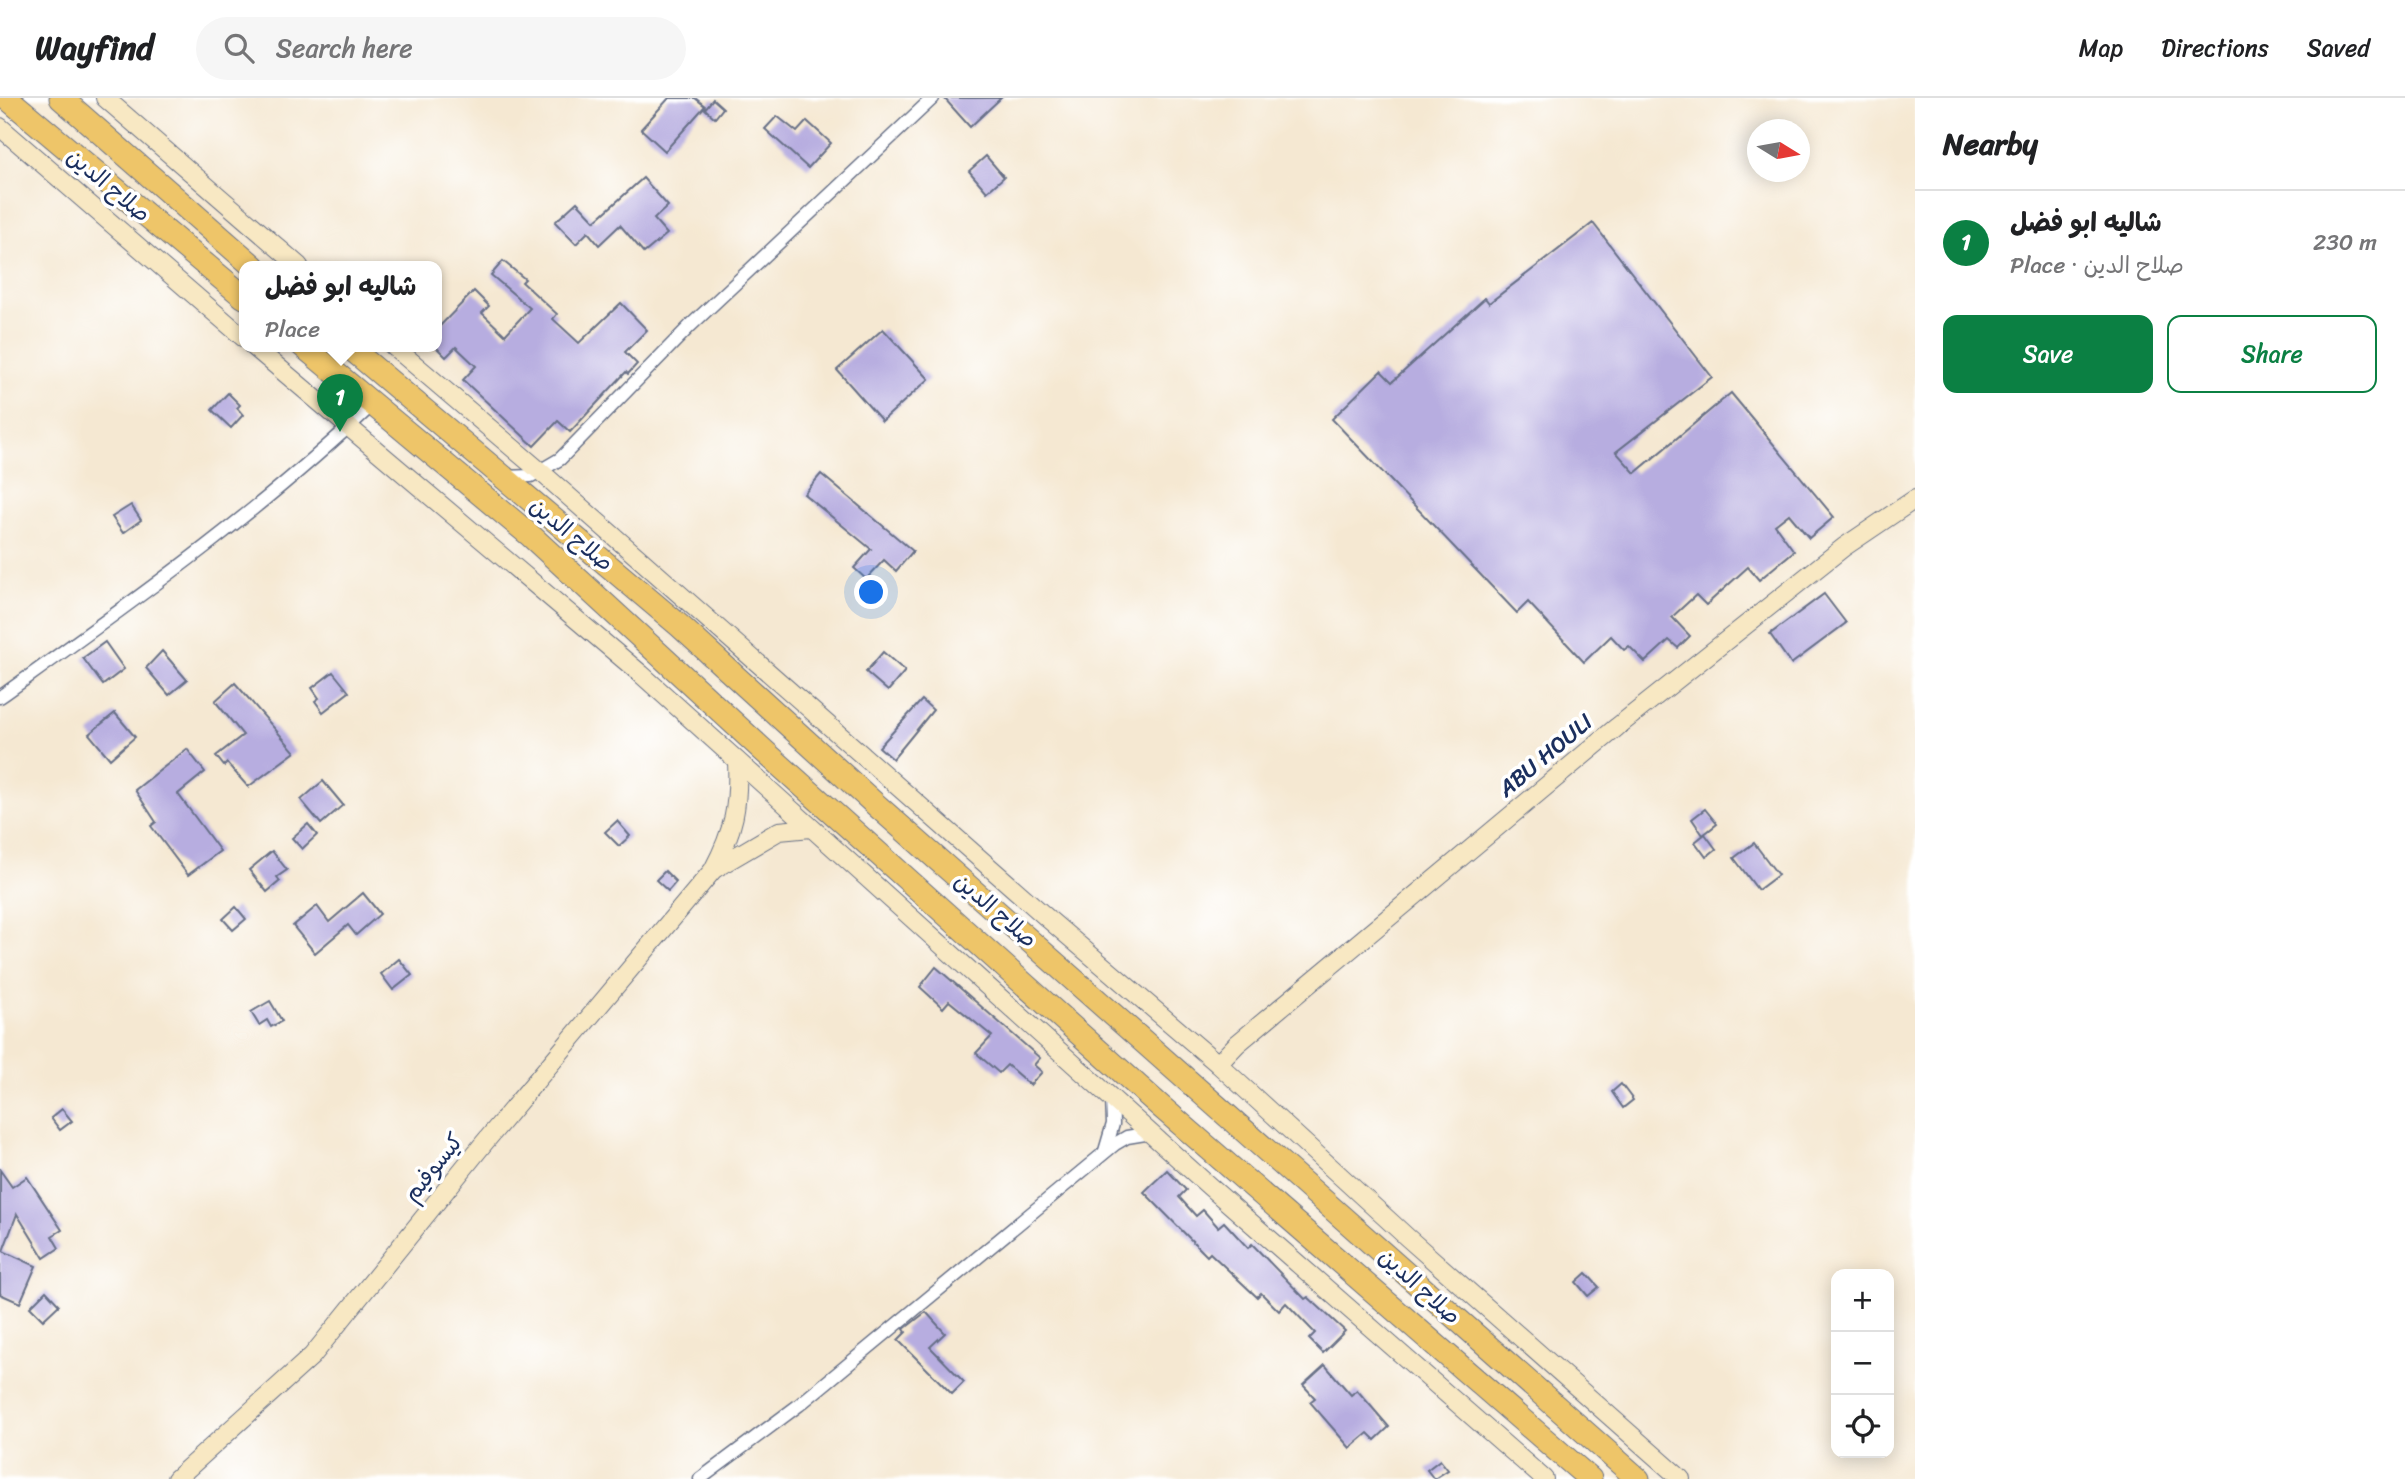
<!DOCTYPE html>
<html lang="en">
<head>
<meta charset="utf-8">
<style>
	body { margin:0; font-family:Sriracha,"Playpen Sans Arabic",sans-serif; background:#f6f6f6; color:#202124 }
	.controls { position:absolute; right:21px; bottom:21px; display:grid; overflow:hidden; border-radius:14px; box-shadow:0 4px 18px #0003 }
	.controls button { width:63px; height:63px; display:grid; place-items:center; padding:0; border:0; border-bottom:2px solid #e0e0e0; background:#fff; color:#202124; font:35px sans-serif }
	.compass { position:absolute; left:1747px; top:21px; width:63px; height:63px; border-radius:50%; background:#fff; box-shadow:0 4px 18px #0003; rotate:101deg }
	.you { position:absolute; left:872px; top:495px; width:24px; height:24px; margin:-18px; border:5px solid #fff; border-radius:50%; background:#1a73e8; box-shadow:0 0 0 10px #1a73e833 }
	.badge { display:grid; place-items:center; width:46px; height:46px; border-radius:50%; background:#0b8043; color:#fff; font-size:23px; font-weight:700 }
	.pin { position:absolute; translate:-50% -58px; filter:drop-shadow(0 2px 4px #0008) }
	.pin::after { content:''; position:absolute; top:37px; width:24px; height:21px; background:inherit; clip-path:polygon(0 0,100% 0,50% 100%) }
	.popup { position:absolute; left:239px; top:163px; width:203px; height:91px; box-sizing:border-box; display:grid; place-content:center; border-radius:14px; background:#fff; filter:drop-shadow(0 2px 5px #0005); font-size:23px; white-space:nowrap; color:#757577 }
	.popup b { font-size:26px; color:#202124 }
	.popup::after { content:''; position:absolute; left:50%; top:100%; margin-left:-14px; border:14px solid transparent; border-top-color:#fff }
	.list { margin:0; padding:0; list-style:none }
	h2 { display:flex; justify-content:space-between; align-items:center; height:91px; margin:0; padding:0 28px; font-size:30px }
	h2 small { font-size:23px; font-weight:400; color:#757577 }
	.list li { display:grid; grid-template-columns:46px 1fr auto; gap:21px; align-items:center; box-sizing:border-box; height:105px; padding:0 28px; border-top:2px solid #e0e0e0 }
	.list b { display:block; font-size:26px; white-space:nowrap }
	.list p { margin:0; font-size:23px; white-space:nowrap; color:#757577 }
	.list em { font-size:23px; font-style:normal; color:#757577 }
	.actions { display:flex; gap:14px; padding:21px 28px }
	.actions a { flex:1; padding:16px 0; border:2px solid #0b8043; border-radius:14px; text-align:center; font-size:24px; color:#0b8043 }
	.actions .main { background:#0b8043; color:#fff }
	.icon { flex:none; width:38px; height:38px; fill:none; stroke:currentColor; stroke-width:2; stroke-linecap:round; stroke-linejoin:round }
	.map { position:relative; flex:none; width:1915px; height:1381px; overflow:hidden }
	header { display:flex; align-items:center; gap:42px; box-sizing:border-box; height:98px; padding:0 35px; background:#fff; border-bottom:2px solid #e0e0e0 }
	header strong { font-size:33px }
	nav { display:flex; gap:38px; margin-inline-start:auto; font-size:24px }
	.search { width:490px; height:63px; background:#f6f6f6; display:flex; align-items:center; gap:18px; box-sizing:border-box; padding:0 24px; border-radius:38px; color:#757577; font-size:26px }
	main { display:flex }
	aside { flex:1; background:#fff }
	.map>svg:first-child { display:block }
</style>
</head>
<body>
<header>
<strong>Wayfind</strong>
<div class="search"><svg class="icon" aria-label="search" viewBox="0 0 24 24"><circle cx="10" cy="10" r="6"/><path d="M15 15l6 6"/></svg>Search here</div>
<nav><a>Map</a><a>Directions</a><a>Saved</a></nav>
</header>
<main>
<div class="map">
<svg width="1915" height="1381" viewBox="0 0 1915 1381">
	<rect width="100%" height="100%" fill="#fff"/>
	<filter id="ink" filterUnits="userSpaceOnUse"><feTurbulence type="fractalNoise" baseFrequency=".0143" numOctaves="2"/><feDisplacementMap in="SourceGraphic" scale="14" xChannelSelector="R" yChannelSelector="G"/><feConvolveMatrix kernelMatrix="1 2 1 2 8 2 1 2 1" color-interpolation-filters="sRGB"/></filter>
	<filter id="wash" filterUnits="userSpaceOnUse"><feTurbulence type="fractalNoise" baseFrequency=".00686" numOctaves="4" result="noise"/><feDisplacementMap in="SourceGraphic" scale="28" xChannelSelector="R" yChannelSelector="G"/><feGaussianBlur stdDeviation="1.57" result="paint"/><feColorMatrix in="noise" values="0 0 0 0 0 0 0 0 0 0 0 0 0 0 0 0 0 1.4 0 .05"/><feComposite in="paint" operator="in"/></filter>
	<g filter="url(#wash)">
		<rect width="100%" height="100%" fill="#f5e8d2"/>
		<g id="blocks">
			<!-- building -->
			<g fill="#b7ade0">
				<polygon points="669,0 695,0 705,8 665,53 641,31"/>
				<polygon points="944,0 1001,0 970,29"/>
				<polygon points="713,1 723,10 715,20 705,11"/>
				<polygon points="777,18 797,34 807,23 831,45 808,70 765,31"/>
				<polygon points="986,58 1004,79 987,94 969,73"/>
				<polygon points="643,80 668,108 654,121 667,136 644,155 620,127 599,147 588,134 576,146 555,124 577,104 595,123"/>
				<polygon points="1593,125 1712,279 1616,354 1635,375 1731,295 1834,419 1809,440 1789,416 1775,427 1794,453 1759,482 1748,469 1706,507 1696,497 1672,519 1690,538 1678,550 1669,542 1645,564 1629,548 1624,552 1611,538 1584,564 1528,504 1517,515 1332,321 1381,273 1392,284 1485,200 1489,205"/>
				<polygon points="503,163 525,181 522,184 557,216 553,221 579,245 621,205 647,232 625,254 637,266 628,276 626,274 570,334 558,323 534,348 463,282 476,268 456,249 446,259 436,249 436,232 474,193 489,208 482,215 505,237 530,210 491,177"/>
				<polygon points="883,231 929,281 882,323 837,272"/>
				<polygon points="228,295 240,307 237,310 243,317 231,330 212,312"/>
				<polygon points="821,376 913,453 896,473 884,462 866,481 854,470 871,451 804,396"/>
				<polygon points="131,407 141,422 123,435 112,419"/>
				<polygon points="1824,496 1846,525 1791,566 1770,536"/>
				<polygon points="105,544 124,571 103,587 83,560"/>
				<polygon points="162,553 187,582 169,597 146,570"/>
				<polygon points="883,554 905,573 888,593 866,574"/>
				<polygon points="333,574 349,594 323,614 315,603 319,600 312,590"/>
				<polygon points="235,585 295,654 248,689 227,665 224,668 216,658 243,637 215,603"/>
				<polygon points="922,602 933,612 893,661 879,649"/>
				<polygon points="115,615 135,639 110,661 89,636"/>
				<polygon points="187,651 205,674 178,696 220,753 188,777 151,728 156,724 135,692"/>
				<polygon points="323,683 343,707 321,726 301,702"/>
				<polygon points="1705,711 1717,726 1703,737 1692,721"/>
				<polygon points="617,723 630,738 619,748 605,734"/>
				<polygon points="308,726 317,737 302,751 292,740"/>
				<polygon points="1705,736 1716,751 1706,759 1695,744"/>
				<polygon points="1754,745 1778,777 1758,792 1734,760"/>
				<polygon points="272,753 287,772 277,779 280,783 267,794 249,772"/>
				<polygon points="665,773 676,784 668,793 656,782"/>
				<polygon points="363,795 380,816 356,837 348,827 315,855 293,828 317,808 329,824"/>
				<polygon points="236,809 246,821 233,832 223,821"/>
				<polygon points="399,861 412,877 393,892 381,876"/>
				<polygon points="936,869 1040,960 1034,967 1042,974 1030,987 1007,967 999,975 976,955 992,938 949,903 943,910 920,889"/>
				<polygon points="270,903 282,923 271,929 267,922 259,927 251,914"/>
				<polygon points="1621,986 1633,1002 1623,1010 1612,994"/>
				<polygon points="62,1011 72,1023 60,1032 51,1020"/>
				<polygon points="0,1072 12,1089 27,1079 62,1132 52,1138 59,1150 44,1160 17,1116 3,1153 36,1168 20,1205 0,1196"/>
				<polygon points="1167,1072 1186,1092 1179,1099 1196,1118 1203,1112 1218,1129 1224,1124 1248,1150 1252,1146 1305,1201 1308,1199 1345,1233 1323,1255 1309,1241 1315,1235 1286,1205 1279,1213 1261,1195 1257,1199 1210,1155 1207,1158 1144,1094"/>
				<polygon points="1586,1175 1599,1189 1588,1198 1576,1184"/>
				<polygon points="46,1193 59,1207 43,1222 30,1209"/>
				<polygon points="926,1214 945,1235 930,1249 964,1284 952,1296 898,1242 906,1234 904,1231"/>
				<polygon points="1325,1267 1351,1297 1357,1292 1389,1329 1375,1342 1368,1335 1350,1350 1310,1304 1315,1300 1303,1287"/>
				<polygon points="1440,1362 1448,1372 1434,1381 1427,1372"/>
			</g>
		</g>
	</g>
	<g filter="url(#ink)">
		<use href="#blocks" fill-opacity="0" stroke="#677087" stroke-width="2"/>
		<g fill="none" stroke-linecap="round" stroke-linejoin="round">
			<!-- street casing -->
			<g stroke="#677087" stroke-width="15">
				<g id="street">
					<polyline points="504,379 531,378 560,361 690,228 933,0"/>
					<path d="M 0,599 C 128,507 259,415 373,306"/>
					<polyline points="1105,1053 1113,1026 1112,999"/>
					<polyline points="700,1381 799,1307 1115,1046 1127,1039 1151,1035"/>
				</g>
			</g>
			<!-- secondary casing -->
			<g stroke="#677087" stroke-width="20">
				<g id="secondary">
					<polyline points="105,0 299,168"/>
					<polyline points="0,29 244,240"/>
					<polyline points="253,248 641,576 1209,1088 1544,1381"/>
					<polyline points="393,248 541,374 1046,819 1218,966 1408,1140 1681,1381"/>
					<polyline points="716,770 779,733 811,730"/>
					<polyline points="1218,966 1237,946 1617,629 1844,449 1915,401"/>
					<path d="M 176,1381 L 312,1258 L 484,1045 L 713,772 C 734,732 739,708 737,663"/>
				</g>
			</g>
			<!-- highway casing -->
			<g stroke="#677087" stroke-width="25">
				<g id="highway">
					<polyline points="7,0 244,199"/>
					<polyline points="61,0 253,168"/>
					<polyline points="303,248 531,438 764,653 1159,1007 1590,1381"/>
					<polyline points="348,248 680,528 875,706 1638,1381"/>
				</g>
			</g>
			<!-- street -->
			<use href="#street" stroke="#fff" stroke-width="12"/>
			<!-- secondary -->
			<use href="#secondary" stroke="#f8e8c3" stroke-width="18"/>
			<!-- highway -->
			<use href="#highway" stroke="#eec569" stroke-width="23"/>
		</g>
	</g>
	<g text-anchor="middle" stroke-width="7" stroke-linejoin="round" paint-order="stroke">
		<!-- street labels -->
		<g font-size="23" fill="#1b2f5e" stroke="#fff">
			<text transform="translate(109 87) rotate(40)" y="8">صلاح الدين</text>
			<text transform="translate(572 436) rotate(40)" y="8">صلاح الدين</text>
			<text transform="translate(1545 657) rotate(-40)" y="8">ABU HOULI</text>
			<text transform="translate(996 812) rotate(41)" y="8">صلاح الدين</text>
			<text transform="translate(433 1069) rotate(-51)" y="8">كيسوفيم</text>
			<text transform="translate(1420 1188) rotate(42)" y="8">صلاح الدين</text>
		</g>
	</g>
</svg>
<div class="controls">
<button>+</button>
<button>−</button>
<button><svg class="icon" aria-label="locate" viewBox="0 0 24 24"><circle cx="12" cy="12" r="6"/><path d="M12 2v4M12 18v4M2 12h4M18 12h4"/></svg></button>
</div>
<svg class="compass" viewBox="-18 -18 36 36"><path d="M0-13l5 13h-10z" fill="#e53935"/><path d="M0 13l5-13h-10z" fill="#757577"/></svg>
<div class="you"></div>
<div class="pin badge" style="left:340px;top:334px">1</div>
<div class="popup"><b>شاليه ابو فضل</b>Place</div>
</div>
<aside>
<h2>Nearby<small></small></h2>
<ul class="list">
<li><span class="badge">1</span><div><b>شاليه ابو فضل</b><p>Place · صلاح الدين</p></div><em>230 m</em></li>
</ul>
<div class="actions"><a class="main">Save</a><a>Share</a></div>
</aside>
</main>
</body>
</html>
